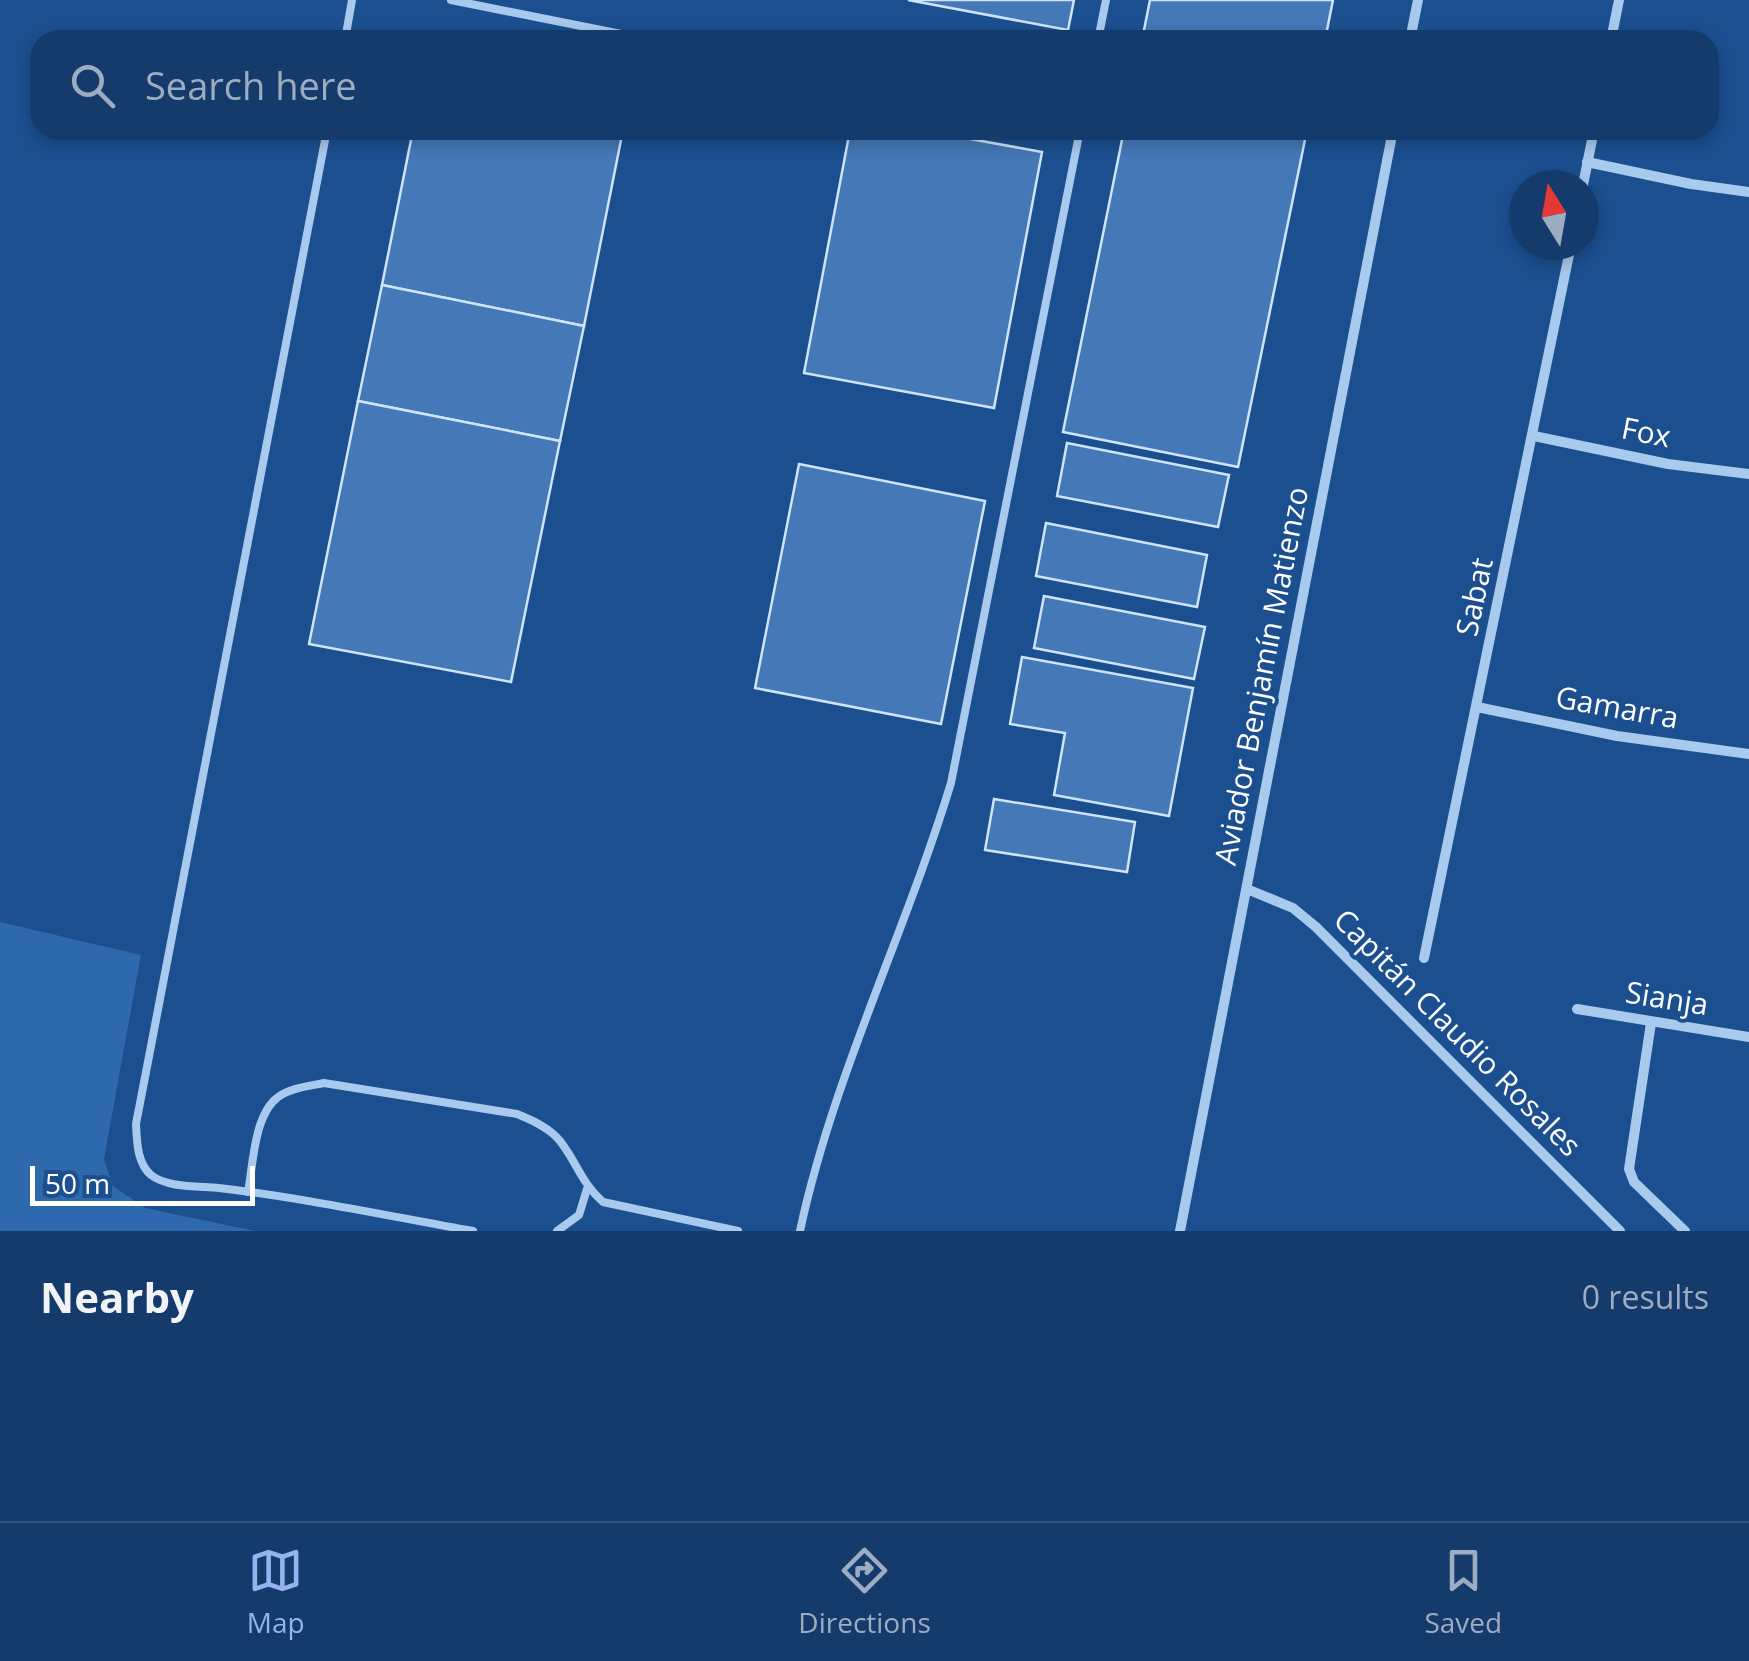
<!DOCTYPE html>
<html lang="en">
<head>
<meta charset="utf-8">
<style>
	body { margin:0; font-family:"Open Sans",sans-serif; background:#214673; color:#f1f3f6 }
	.compass { position:absolute; left:1509px; top:170px; width:90px; height:90px; border-radius:50%; background:#143b6b; box-shadow:0 5px 15px #0003; rotate:349deg }
	.scale { position:absolute; left:30px; bottom:25px; width:225px; box-sizing:border-box; padding-left:10px; border:5px solid #fff; border-top:0; font-size:28px; line-height:35px; white-space:nowrap; color:#fff; -webkit-text-stroke:8px #1b4f8f; paint-order:stroke }
	.list { margin:0; padding:0; list-style:none }
	h2 { display:flex; justify-content:space-between; align-items:center; height:130px; margin:0; padding:0 40px; font-size:42px }
	h2 small { font-size:32px; font-weight:400; color:#9dadc1 }
	.icon { flex:none; width:55px; height:55px; fill:none; stroke:currentColor; stroke-width:2; stroke-linecap:round; stroke-linejoin:round }
	.map { position:relative; flex:none; width:1749px; height:1231px; overflow:hidden }
	.search { position:absolute; background:#143b6b; box-shadow:0 5px 15px #0003; left:30px; right:30px; top:30px; height:110px; display:flex; align-items:center; gap:25px; box-sizing:border-box; padding:0 35px; border-radius:30px; color:#9dadc1; font-size:38px }
	.sheet { height:290px; background:#143b6b }
	nav { display:flex; justify-content:space-around; align-items:center; box-sizing:border-box; height:140px; border-top:2px solid #33557e; background:#143b6b; font-size:28px; color:#9dadc1 }
	nav a { display:grid; justify-items:center; gap:5px }
	nav .on { color:#95b2f1 }
	.map>svg:first-child { display:block }
</style>
</head>
<body>
<div class="map">
<svg width="1749" height="1231" viewBox="0 0 1749 1231">
	<rect width="100%" height="100%" fill="#1b4f8f"/>
	<!-- green -->
	<polygon fill="#2e69ad" points="0,922 141,955 104,1159 113,1186 145,1208 255,1231 0,1231"/>
	<!-- building -->
	<g fill="#4478b7" stroke="#cfe3fa" stroke-width="2.5">
		<polygon points="908,0 1074,0 1068,30"/>
		<polygon points="1150,0 1333,0 1325,40 1142,40"/>
		<polygon points="413,130 623,130 584,326 382,285"/>
		<polygon points="850,130 921,130 1042,152 994,408 804,373"/>
		<polygon points="1124,130 1307,130 1238,467 1063,432"/>
		<polygon points="382,285 584,326 560,441 358,401"/>
		<polygon points="358,401 560,441 511,682 309,644"/>
		<polygon points="1067,443 1229,475 1218,527 1057,496"/>
		<polygon points="799,464 985,501 941,724 755,688"/>
		<polygon points="1046,523 1207,555 1197,607 1036,576"/>
		<polygon points="1044,596 1205,627 1194,679 1034,648"/>
		<polygon points="1022,657 1193,688 1169,816 1054,795 1065,733 1010,724"/>
		<polygon points="994,799 1135,822 1127,872 985,850"/>
	</g>
	<g fill="none" stroke-linecap="round" stroke-linejoin="round">
		<!-- service -->
		<g stroke="#a9c9ee" stroke-width="8">
			<polyline points="451,0 651,40"/>
			<polyline points="345,40 352,0"/>
			<polyline points="1098,40 1106,0"/>
			<path d="M 327,130 L 136,1124 C 137,1142 137,1163 151,1175 C 167,1188 200,1186 219,1188 C 304,1198 389,1216 473,1231"/>
			<path d="M 248,1192 C 253,1165 254,1116 277,1098 C 289,1088 310,1086 324,1083 L 517,1114 C 532,1120 550,1128 560,1141 C 576,1161 582,1184 603,1202 L 738,1231"/>
			<polyline points="557,1231 579,1215 587,1189"/>
			<path d="M 800,1231 C 833,1077 905,934 951,783 L 1080,130"/>
		</g>
		<!-- minor -->
		<g stroke="#a9c9ee" stroke-width="10">
			<polyline points="1410,40 1418,0"/>
			<polyline points="1611,40 1619,0"/>
			<polyline points="1587,162 1691,184 1749,192"/>
			<polyline points="1583,185 1594,130"/>
			<polyline points="1534,436 1668,464 1749,474"/>
			<polyline points="1477,707 1617,736 1749,754"/>
			<polyline points="1247,889 1293,908 1316,927 1620,1231"/>
			<polyline points="1424,958 1571,245"/>
			<polyline points="1577,1009 1749,1037"/>
			<polyline points="1651,1023 1629,1169 1634,1182 1685,1231"/>
			<polyline points="1180,1231 1393,130"/>
		</g>
	</g>
	<g text-anchor="middle" stroke-width="8" stroke-linejoin="round" paint-order="stroke">
		<!-- street labels -->
		<g font-size="30" fill="#fff" stroke="#1b4f8f">
			<text transform="translate(1646 433) rotate(11)" y="10">Fox</text>
			<text transform="translate(1475 597) rotate(-78)" y="10">Sabat</text>
			<text transform="translate(1262 676) rotate(-79)" y="10">Aviador Benjamín Matienzo</text>
			<text transform="translate(1617 708) rotate(10)" y="10">Gamarra</text>
			<text transform="translate(1667 999) rotate(9)" y="10">Sianja</text>
			<text transform="translate(1457 1033) rotate(45)" y="10">Capitán Claudio Rosales</text>
		</g>
	</g>
</svg>
<svg class="compass" viewBox="-18 -18 36 36"><path d="M0-13l5 13h-10z" fill="#e53935"/><path d="M0 13l5-13h-10z" fill="#9dadc1"/></svg>
<div class="scale">50 m</div>
<div class="search"><svg class="icon" aria-label="search" viewBox="0 0 24 24"><circle cx="10" cy="10" r="6"/><path d="M15 15l6 6"/></svg>Search here</div>
</div>
<section class="sheet">
<h2>Nearby<small>0 results</small></h2>
<ul class="list">
</ul>
</section>
<nav>
<a class="on"><svg class="icon" aria-label="map" viewBox="0 0 24 24"><path d="M3 6l6-2 6 2 6-2v14l-6 2-6-2-6 2zM9 4v14M15 6v14"/></svg>Map</a>
<a><svg class="icon" aria-label="directions" viewBox="0 0 24 24"><path d="M12 3l9 9-9 9-9-9zM9 14v-3h6M13 9l2 2-2 2"/></svg>Directions</a>
<a><svg class="icon" aria-label="saved" viewBox="0 0 24 24"><path d="M7 4h10v16l-5-4-5 4z"/></svg>Saved</a>
</nav>
</body>
</html>
